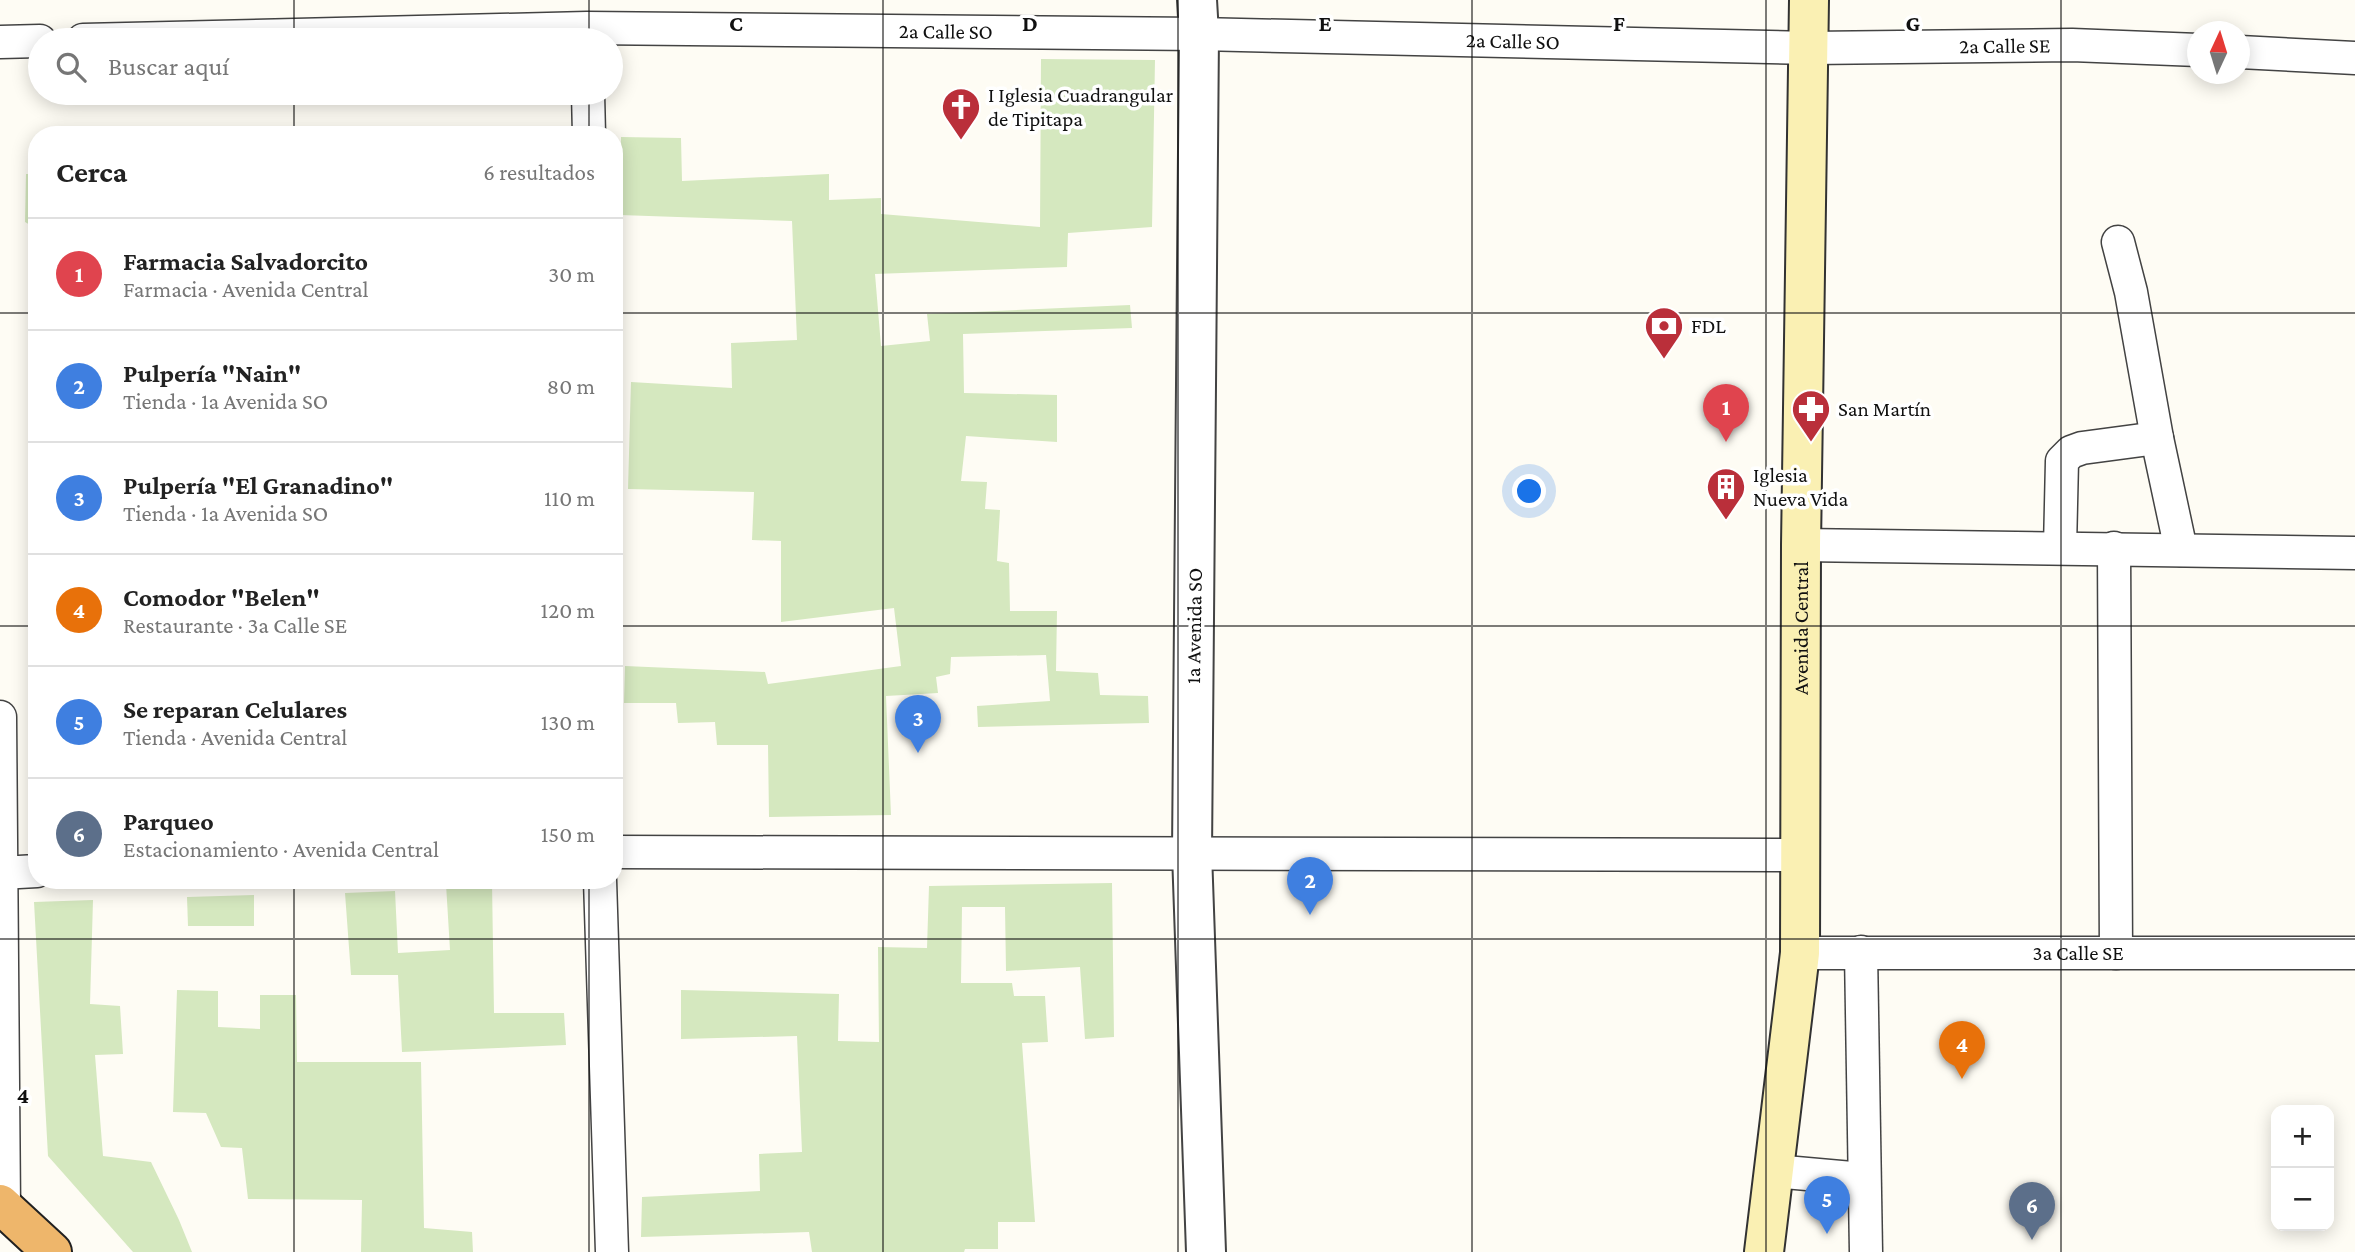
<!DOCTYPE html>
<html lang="es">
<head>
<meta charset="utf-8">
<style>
	body { margin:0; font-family:"Crimson Pro",serif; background:#f2f2f2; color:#222 }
	.controls { position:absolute; right:21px; bottom:21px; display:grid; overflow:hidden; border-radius:14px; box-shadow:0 4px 18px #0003 }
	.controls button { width:63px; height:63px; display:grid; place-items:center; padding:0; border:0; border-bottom:2px solid #e0e0e0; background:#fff; color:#222; font:35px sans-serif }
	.compass { position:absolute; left:2187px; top:21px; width:63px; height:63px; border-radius:50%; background:#fff; box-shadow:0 4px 18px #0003; rotate:4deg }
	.you { position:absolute; left:1530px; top:492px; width:24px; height:24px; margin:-18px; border:5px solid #fff; border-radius:50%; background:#1a73e8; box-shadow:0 0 0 10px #1a73e833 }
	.badge { display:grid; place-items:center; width:46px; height:46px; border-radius:50%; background:#111827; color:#fff; font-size:23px; font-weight:700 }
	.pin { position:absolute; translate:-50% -58px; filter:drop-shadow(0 2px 4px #0008) }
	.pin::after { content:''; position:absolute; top:37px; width:24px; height:21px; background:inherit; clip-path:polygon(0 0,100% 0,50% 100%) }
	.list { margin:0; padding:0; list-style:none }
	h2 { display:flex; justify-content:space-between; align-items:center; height:91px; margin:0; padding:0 28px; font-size:30px }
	h2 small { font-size:23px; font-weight:400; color:#767676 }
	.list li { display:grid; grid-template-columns:46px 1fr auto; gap:21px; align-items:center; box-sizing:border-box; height:112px; padding:0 28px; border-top:2px solid #e0e0e0 }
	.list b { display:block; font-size:26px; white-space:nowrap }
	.list p { margin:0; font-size:23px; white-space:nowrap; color:#767676 }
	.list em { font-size:23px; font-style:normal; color:#767676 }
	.icon { flex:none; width:38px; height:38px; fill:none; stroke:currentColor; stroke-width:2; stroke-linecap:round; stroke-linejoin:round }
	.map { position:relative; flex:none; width:2355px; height:1252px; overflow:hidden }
	.search { position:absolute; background:#fff; box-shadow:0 4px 18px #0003; left:28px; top:28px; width:595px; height:77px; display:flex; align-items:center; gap:18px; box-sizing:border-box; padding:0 24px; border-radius:38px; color:#767676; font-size:26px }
	.panel { position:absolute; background:#fff; box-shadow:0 4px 18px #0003; left:28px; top:126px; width:595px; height:763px; border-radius:28px }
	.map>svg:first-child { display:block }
</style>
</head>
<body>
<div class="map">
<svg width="2355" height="1252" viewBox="0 0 2355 1252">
	<rect width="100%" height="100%" fill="#fefcf4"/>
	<!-- green -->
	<g fill="#d5e8bf">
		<polygon points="1041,59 1155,60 1152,227 1068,233 1067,267 875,274 881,346 930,341 927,314 1130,305 1132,328 963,334 964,393 1057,395 1057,442 966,436 961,481 987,482 985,509 1000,510 997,561 1009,563 1010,611 1057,611 1056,671 1098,673 1100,695 1148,696 1149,723 978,727 977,706 1050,701 1046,655 951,657 950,674 936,677 938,693 886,696 891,815 769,817 768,745 717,745 715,722 678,723 676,703 624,703 625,666 765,672 768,684 901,666 894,608 781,622 781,541 752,540 754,492 628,489 631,382 732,388 731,343 797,340 792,221 620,215 621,137 681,138 682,181 829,174 829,200 881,198 881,214 1040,227"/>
		<polygon points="26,174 37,174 37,229 25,222"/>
		<polygon points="30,528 37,528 37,619 31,619"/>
		<rect x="32" y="658" width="5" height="101"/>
		<polygon points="492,882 494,1013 564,1013 566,1045 402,1052 398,975 351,975 345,893 395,891 398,953 450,950 446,884"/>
		<polygon points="1112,883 1114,1037 1085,1039 1080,967 1006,971 1005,907 962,907 961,983 1012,983 1014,996 1045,996 1048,1042 1022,1043 1035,1222 998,1222 998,1249 965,1249 964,1252 812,1252 809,1232 641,1237 642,1197 760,1191 759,1154 802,1152 797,1036 681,1039 681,990 839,994 838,1041 879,1042 878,947 927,948 929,886"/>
		<polygon points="254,895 254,926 188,926 187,897"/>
		<polygon points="93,900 90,1004 120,1006 123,1054 95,1055 103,1156 151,1162 179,1220 192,1252 133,1252 48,1156 34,902"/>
		<polygon points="177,990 218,991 218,1027 260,1029 260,995 296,995 297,1062 421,1062 424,1228 472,1232 473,1252 361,1252 362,1200 248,1199 242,1148 221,1147 206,1113 173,1112"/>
	</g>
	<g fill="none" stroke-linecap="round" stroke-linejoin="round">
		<!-- minor casing -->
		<g stroke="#434343" stroke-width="35">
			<g id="minor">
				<path id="s1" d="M 83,40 L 587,28 L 1199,34 L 1810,48 L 2072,45 L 2198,50"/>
				<polyline points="0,42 40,41"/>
				<polyline points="2240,52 2355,58"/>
				<polyline points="588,93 589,135"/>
				<polyline points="2118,242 2131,292 2157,438 2181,550"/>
				<polyline points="1801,545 2355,553"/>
				<polyline points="2060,548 2062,461 2071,452 2082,448 2157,438"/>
				<polyline points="2114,548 2116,953"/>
				<polyline points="0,717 4,1207"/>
				<polyline points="614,852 1802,855"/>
				<polyline points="0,873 37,871"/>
				<polyline points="600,880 612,1252"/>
				<polyline points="1861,952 1866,1252"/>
				<path id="s2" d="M 1800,953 L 2355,953"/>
				<polyline points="1774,1171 1863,1179"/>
			</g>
		</g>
		<!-- tertiary casing -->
		<g stroke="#434343" stroke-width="42">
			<polyline id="tertiary" points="1197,0 1199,34 1192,853 1206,1252"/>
		</g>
		<!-- secondary casing -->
		<g stroke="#323232" stroke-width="42">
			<g id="secondary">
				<path id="s3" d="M 1764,1252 L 1800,953 L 1801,545 L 1809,0"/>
			</g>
		</g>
		<!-- trunk casing -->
		<g stroke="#212121" stroke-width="42">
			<polyline id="trunk" points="0,1204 52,1252"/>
		</g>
		<!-- minor -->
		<use href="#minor" stroke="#fff" stroke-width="32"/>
		<!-- tertiary -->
		<use href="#tertiary" stroke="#fff" stroke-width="38"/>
		<!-- secondary -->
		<use href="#secondary" stroke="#faf0b3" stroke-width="38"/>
		<!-- trunk -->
		<use href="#trunk" stroke="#eeb66b" stroke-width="38"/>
	</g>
	<!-- grid -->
	<path fill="none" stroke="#101010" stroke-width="2" stroke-opacity="0.55" d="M 294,0 L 294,40M 589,0 L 589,40M 883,0 L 883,1252M 1178,0 L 1178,1252M 1472,0 L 1472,1252M 1766,0 L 1766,1252M 2061,0 L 2061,1252M 294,93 L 294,135M 589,93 L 589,135M 0,313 L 37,313M 614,313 L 2355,313M 0,626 L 37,626M 614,626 L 2355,626M 294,880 L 294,1252M 589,880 L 589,1252M 0,939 L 2355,939"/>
	<!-- icons -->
	<defs>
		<g id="church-pin" transform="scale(2.0125)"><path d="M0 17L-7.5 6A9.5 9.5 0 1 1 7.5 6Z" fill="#ba2f3a" stroke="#fff"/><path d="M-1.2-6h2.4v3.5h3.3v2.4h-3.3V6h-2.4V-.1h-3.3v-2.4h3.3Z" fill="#fff"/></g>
		<g id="bank-pin" transform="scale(2.0125)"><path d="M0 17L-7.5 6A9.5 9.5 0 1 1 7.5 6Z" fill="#ba2f3a" stroke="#fff"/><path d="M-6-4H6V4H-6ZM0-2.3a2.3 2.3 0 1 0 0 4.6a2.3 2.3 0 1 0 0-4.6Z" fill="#fff"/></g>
		<g id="pharmacy-pin" transform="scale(2.0125)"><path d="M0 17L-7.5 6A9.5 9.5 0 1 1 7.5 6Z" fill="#ba2f3a" stroke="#fff"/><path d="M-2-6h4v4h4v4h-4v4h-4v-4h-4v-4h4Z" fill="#fff"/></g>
		<g id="building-pin" transform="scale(2.0125)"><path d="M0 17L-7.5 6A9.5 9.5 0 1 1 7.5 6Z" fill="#ba2f3a" stroke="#fff"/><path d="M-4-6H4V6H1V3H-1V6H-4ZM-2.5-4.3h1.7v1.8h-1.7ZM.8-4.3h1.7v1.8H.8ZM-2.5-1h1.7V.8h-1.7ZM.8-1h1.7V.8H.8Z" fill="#fff"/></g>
	</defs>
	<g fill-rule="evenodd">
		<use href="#church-pin" x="961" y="107"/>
		<use href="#bank-pin" x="1664" y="326"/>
		<use href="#pharmacy-pin" x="1811" y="409"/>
		<use href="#building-pin" x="1726" y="487"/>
	</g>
	<g text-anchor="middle" stroke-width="7" stroke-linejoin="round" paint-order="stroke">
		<!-- street labels -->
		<g font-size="21" fill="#101010" stroke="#fff">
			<text dy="7" stroke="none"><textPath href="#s1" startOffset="863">2a Calle SO</textPath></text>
			<text dy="7" stroke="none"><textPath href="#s1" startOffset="1430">2a Calle SO</textPath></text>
			<text dy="7" stroke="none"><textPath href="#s1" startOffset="1922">2a Calle SE</textPath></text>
			<text transform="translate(1194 626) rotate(-89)" y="7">1a Avenida SO</text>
			<text dy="7" stroke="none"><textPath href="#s3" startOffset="626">Avenida Central</textPath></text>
			<text dy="7" stroke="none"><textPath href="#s2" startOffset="278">3a Calle SE</textPath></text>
		</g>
		<!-- poi labels -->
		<g font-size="21" fill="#101010" stroke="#fff" text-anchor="start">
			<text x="988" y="102">I Iglesia Cuadrangular<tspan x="988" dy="24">de Tipitapa</tspan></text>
			<text x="1691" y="333">FDL</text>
			<text x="1838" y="416">San Martín</text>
			<text x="1753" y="482">Iglesia<tspan x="1753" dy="24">Nueva Vida</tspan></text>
		</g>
	</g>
	<g font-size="23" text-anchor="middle" font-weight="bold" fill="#101010" stroke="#fff" stroke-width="7" stroke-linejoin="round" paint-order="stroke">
		<text x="736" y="31">C</text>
		<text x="1030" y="31">D</text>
		<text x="1325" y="31">E</text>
		<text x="1619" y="31">F</text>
		<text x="1913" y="31">G</text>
		<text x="23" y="1103">4</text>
	</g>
</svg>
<div class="controls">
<button>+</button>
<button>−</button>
</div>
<svg class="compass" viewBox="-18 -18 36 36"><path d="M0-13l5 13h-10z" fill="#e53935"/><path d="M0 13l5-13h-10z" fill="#767676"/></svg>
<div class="you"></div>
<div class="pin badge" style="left:1726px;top:442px;background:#e0444e">1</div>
<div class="pin badge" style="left:1310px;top:915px;background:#3f7fe0">2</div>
<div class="pin badge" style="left:918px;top:753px;background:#3f7fe0">3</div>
<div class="pin badge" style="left:1962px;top:1079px;background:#e8710a">4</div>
<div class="pin badge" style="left:1827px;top:1234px;background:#3f7fe0">5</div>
<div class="pin badge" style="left:2032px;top:1240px;background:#5c6f8a">6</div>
<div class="search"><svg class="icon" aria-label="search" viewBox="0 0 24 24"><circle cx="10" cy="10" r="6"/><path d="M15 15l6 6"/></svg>Buscar aquí</div>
<section class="panel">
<h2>Cerca<small>6 resultados</small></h2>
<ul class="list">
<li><span class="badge" style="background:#e0444e">1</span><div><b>Farmacia Salvadorcito</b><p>Farmacia · Avenida Central</p></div><em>30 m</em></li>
<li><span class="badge" style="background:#3f7fe0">2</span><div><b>Pulpería &quot;Nain&quot;</b><p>Tienda · 1a Avenida SO</p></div><em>80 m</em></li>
<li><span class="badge" style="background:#3f7fe0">3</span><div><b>Pulpería &quot;El Granadino&quot;</b><p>Tienda · 1a Avenida SO</p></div><em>110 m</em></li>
<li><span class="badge" style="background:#e8710a">4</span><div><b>Comodor &quot;Belen&quot;</b><p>Restaurante · 3a Calle SE</p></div><em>120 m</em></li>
<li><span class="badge" style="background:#3f7fe0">5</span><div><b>Se reparan Celulares</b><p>Tienda · Avenida Central</p></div><em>130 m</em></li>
<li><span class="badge" style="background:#5c6f8a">6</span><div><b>Parqueo</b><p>Estacionamiento · Avenida Central</p></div><em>150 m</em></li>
</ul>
</section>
</div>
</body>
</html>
